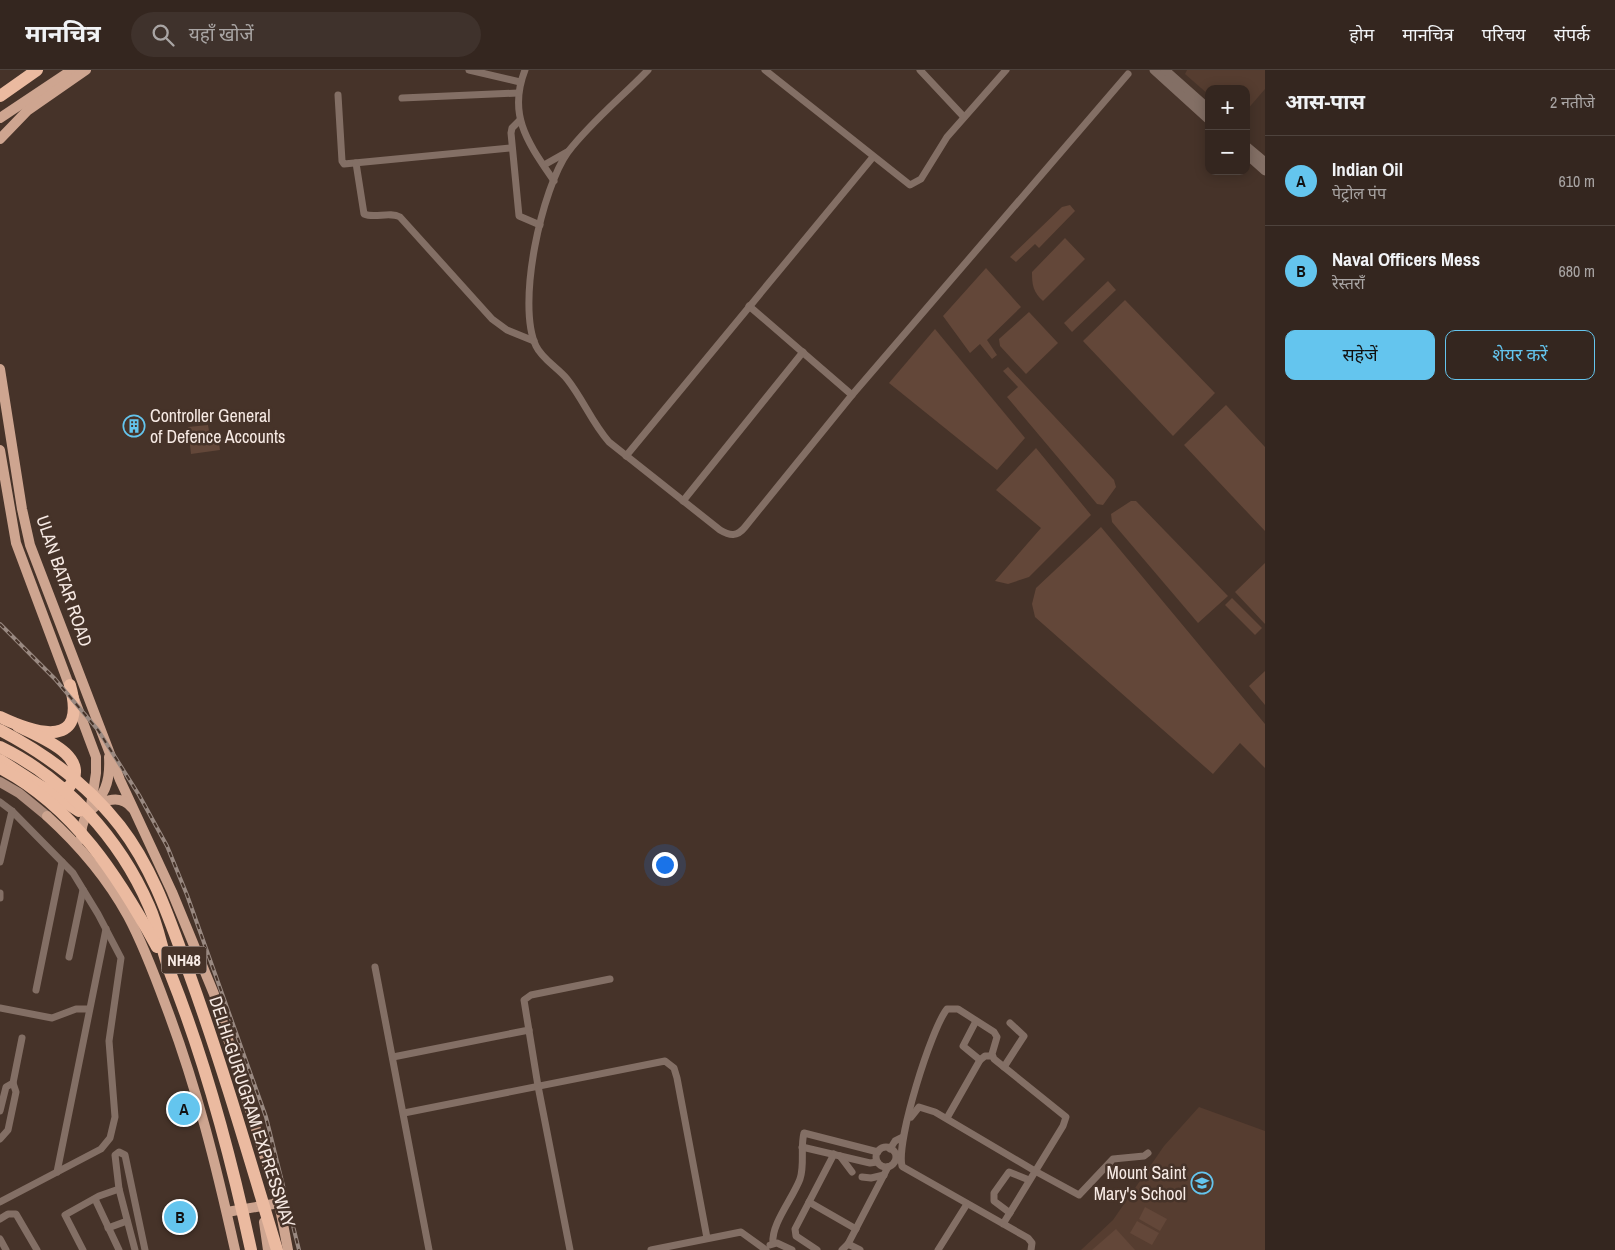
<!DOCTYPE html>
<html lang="hi">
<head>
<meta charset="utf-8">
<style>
	body { margin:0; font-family:"Archivo Narrow","Noto Sans Devanagari",sans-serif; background:#3f322c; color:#f1f3f6 }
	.controls { position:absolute; right:15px; top:15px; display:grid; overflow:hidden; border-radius:10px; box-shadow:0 2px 12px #0003 }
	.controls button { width:45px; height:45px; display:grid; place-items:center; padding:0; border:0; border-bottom:1px solid #4e433d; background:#34261f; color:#f1f3f6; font:25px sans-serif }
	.you { position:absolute; left:664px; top:794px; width:18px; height:18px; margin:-12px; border:4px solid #fff; border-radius:50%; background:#1a73e8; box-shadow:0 0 0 8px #1a73e833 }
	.badge { display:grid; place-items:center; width:32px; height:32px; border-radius:50%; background:#64c5ee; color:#111; font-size:16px; font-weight:700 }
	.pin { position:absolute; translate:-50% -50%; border:2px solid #fff; box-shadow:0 1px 5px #0006 }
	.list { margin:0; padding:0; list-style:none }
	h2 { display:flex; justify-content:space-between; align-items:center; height:65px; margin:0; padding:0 20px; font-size:21px }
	h2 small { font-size:16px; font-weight:400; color:#a9a5a4 }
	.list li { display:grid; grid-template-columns:32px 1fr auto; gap:15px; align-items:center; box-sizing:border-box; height:90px; padding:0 20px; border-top:1px solid #4e433d }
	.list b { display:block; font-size:19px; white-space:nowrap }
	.list p { margin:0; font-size:16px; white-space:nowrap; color:#a9a5a4 }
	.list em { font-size:16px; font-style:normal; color:#a9a5a4 }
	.actions { display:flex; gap:10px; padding:15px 20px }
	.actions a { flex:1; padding:11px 0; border:1px solid #64c5ee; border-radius:10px; text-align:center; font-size:18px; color:#64c5ee }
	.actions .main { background:#64c5ee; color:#111 }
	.icon { flex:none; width:28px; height:28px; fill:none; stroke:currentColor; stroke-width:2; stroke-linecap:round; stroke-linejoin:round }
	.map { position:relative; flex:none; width:1265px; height:1180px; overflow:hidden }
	header { display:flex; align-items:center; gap:30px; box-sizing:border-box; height:70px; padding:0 25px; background:#34261f; border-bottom:1px solid #4e433d }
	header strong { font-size:24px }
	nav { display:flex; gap:28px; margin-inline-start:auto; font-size:18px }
	.search { width:350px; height:45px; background:#3f322c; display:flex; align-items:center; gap:12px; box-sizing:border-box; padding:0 18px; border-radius:28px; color:#a9a5a4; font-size:19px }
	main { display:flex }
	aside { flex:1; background:#34261f }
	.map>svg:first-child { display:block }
</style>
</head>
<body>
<header>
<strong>मानचित्र</strong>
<div class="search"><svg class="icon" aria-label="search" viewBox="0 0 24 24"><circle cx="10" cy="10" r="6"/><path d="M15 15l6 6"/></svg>यहाँ खोजें</div>
<nav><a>होम</a><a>मानचित्र</a><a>परिचय</a><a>संपर्क</a></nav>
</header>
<main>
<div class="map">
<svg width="1265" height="1180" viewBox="0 0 1265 1180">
	<rect width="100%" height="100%" fill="#463329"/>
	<!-- built -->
	<g fill="#563d30">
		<polygon points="1187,0 1265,0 1265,19 1246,41 1246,19 1209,19 1209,25 1185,4"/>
		<polygon points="1199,1037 1265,1061 1265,1180 1081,1180 1113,1150 1164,1076"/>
	</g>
	<!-- green -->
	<g fill="#634739">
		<polygon points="1070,135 1075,141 1039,178 1035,174 1016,192 1010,187 1062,137"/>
		<path d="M 1065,168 L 1085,189 L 1043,231 C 1033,222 1032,215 1032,202 Z"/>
		<polygon points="986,198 1021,237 987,270 997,285 992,289 980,274 970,283 943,246"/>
		<polygon points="1108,211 1116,220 1072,262 1064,253"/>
		<polygon points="1125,230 1215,323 1173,366 1083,271"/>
		<polygon points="1029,242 1058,273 1026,304 1000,276 999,269"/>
		<polygon points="935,259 1025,368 997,400 889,313"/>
		<polygon points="1008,297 1114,410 1116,417 1103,435 1097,434 1007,327 1018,317 1003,301"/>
		<polygon points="1226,335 1265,377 1265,461 1184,375"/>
		<polygon points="208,355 210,367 218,367 220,380 191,384 188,357"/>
		<polygon points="1036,378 1091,445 1029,507 1008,514 995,511 1041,458 996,420"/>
		<polygon points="1131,431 1136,431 1228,526 1198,553 1112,452 1111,444"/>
		<polygon points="1101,457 1265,654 1265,698 1240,673 1213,704 1035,547 1032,534 1036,518"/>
		<polygon points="1265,493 1265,554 1235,522"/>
		<polygon points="1232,528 1262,558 1255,565 1225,535"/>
		<polygon points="1265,601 1265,635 1249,616"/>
		<polygon points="1145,1137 1167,1149 1160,1161 1139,1149"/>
		<polygon points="1137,1151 1159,1163 1152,1175 1130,1163"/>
		<polygon points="1116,1159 1135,1180 1092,1180"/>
	</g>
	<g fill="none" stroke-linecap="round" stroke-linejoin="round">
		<!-- minor -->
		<g stroke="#836f65" stroke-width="7">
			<polyline points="469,0 520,12"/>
			<path d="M 525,0 C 507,46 529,74 554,111"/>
			<path d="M 648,0 C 622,27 591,52 568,82 C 542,118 516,234 536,276 C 542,289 558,298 567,309 C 583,329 592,353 609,372 L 720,460 C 730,466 737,467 745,457 L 852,325 L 1128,4"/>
			<polyline points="765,0 910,115 921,109 947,67 1006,0"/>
			<polyline points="920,0 963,46"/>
			<polyline points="338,25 342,91 344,94 511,78"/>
			<polyline points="402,28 518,23"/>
			<polyline points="520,50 512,58 511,63 519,146 540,155"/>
			<path d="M 356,93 L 364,144 C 375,149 389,141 400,147 L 492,249 L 507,260 L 534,271"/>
			<polyline points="544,95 567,82"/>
			<polyline points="749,236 852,325"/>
			<polyline points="626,386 873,87"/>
			<polyline points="683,431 803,282"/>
			<polyline points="0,732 12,741 73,803 98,844 121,888 109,971 115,1047 110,1068 101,1079 0,1132"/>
			<polyline points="0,792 12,741"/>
			<polyline points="0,823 0,828"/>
			<polyline points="69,887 83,820"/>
			<polyline points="375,897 429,1180"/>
			<polyline points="36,920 62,792"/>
			<polyline points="0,938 52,948 76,939 89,939"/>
			<polyline points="976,951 963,976 980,990"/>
			<polyline points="393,987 529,960"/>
			<polyline points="1004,997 1024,966 1010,953"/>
			<polyline points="0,1041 6,1017 13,1013"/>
			<polyline points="404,1043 665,991 674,998 677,1008 707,1168"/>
			<polyline points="911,1047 919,1037 935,1042 1035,1101 1079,1125 1113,1089 1144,1086 1148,1083"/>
			<polyline points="947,1048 980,990 985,986 992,986"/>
			<polyline points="0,1069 8,1060 16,1022 13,1013 22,968"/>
			<polyline points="802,1077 870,1093 877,1092"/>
			<circle cx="886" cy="1087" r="10"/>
			<polyline points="890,1079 895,1071 903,1067"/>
			<polyline points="840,1086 852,1102"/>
			<polyline points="57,1102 106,859"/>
			<polyline points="862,1107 871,1108 884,1105"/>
			<polyline points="95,1129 119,1180"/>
			<polyline points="809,1132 856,1159"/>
			<polyline points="1010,1143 994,1131 994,1123 1009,1102 1029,1110"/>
			<polyline points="0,1149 8,1144 16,1144 37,1180"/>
			<path d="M 1003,1154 L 1063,1056 L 1066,1047 L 994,989 L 992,984 L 997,967 L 994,962 L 958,939 L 947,939 C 931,959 896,1071 902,1096 L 903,1097 L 1028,1168 L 1032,1173 L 1031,1180"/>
			<polyline points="108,1158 127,1151"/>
			<polyline points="0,1169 6,1180"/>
			<path d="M 773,1173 C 771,1154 793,1128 800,1109 C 805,1094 800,1078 804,1063 L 878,1082"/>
			<polyline points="848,1174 888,1097"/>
			<polyline points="770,1175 777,1173 792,1180"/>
			<polyline points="83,1180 65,1145 99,1126 119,1119"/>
			<polyline points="135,1180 119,1119 115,1085 119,1082 125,1085 145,1180"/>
			<polyline points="570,1180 538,1016 524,930 531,925 610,909"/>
			<polyline points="651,1180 741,1162 766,1180"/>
			<polyline points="817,1180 796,1166 795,1159 834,1084"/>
			<polyline points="842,1180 848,1174 860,1180"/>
			<polyline points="938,1180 967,1134"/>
		</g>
		<!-- tertiary -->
		<g stroke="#836f65" stroke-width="9">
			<polyline points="1154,0 1209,50"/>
			<polyline points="1165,0 1209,39"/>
			<polyline points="1246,76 1265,92"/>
			<polyline points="1246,84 1265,101"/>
		</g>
		<!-- secondary -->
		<polyline stroke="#ae8d7d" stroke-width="10" points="0,712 19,723 47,746"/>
		<!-- primary -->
		<g stroke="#cea590" stroke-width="10">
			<polyline points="0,48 72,0"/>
			<polyline points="0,69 27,41 86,0"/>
			<polyline points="0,299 22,439 30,475 120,710 172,822 214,924 279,1133 288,1180"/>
			<polyline points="0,380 16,473 96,687 96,703 91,735"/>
			<path d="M 92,734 C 108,724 110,704 109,687"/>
			<path d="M 47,746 C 79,775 107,808 128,846 C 143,874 155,906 166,936 C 197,1018 216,1095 235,1180"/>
			<path d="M 81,769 C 81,761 82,752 87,745 C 97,731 120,722 132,738"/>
			<polyline points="227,1142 279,1133"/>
		</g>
		<!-- motorway -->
		<g stroke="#ebbaa0" stroke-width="12">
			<polyline points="0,26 37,0"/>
			<path d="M 0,647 C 38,665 88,679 70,615"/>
			<path d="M 18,656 C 39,667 93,686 69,717 L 55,721 L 41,717"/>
			<polyline points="0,690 79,741"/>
		</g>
		<!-- rail casing -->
		<g stroke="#998981" stroke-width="4">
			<polyline id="rail" points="0,554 55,609 98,660 139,725 167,776 187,825 266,1047 299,1180"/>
		</g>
		<!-- rail -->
		<use href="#rail" stroke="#463329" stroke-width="2" stroke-dasharray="5.5" stroke-linecap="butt"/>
		<!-- primary-bridge -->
		<polyline stroke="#cea590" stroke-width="10" points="264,1152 268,1180"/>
		<!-- motorway-bridge -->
		<g stroke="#ebbaa0" stroke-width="12">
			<path d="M 0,660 C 46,684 88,715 120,756 C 154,800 170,851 189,903 C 222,994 249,1087 277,1180"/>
			<path d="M 0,677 C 66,709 120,769 149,836 C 159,858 162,882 171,905 C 206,993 231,1087 251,1180"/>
			<path d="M 0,698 C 74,737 118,806 157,877"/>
		</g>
	</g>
	<!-- icons -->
	<defs>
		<g id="building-ring" transform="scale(1.125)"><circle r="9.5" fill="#463329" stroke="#64c5ee" stroke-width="1.5"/><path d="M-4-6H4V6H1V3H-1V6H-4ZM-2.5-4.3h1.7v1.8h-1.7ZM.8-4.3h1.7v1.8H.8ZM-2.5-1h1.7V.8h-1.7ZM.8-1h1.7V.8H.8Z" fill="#64c5ee"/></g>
		<g id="school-ring" transform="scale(1.125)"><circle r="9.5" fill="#463329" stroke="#64c5ee" stroke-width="1.5"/><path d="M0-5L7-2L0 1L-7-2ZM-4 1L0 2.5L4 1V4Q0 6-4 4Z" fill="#64c5ee"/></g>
	</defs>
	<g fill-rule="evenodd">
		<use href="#building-ring" x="134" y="356"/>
		<use href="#school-ring" x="1202" y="1113"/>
	</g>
	<g text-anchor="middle" stroke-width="5" stroke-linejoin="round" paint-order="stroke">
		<!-- shield labels -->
		<rect fill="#463329" stroke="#c2b3ac" stroke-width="1" x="161.5" y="876.5" width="45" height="27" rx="4"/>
		<g font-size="16" font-weight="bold" fill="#f7eae4">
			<text x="184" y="896">NH48</text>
		</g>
		<!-- poi labels -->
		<g font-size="18" fill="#f7eae4" stroke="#463329" text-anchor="start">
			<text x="150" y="352">Controller General<tspan x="150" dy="21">of Defence Accounts</tspan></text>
			<text x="1186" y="1109" text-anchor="end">Mount Saint<tspan x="1186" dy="21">Mary's School</tspan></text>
		</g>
		<!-- street labels -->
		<g font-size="18" fill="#f7eae4" stroke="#463329">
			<text transform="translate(64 511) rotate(71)" y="6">ULAN BATAR ROAD</text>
			<text transform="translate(252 1042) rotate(72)" y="6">DELHI-GURUGRAM EXPRESSWAY</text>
		</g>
	</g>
</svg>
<div class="controls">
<button>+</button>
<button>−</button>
</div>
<div class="you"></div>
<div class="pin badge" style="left:184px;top:1039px">A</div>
<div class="pin badge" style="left:180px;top:1147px">B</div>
</div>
<aside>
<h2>आस-पास<small>2 नतीजे</small></h2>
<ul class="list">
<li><span class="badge">A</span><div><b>Indian Oil</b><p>पेट्रोल पंप</p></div><em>610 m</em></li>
<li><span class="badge">B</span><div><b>Naval Officers Mess</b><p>रेस्तराँ</p></div><em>680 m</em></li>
</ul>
<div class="actions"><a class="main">सहेजें</a><a>शेयर करें</a></div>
</aside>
</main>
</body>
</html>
